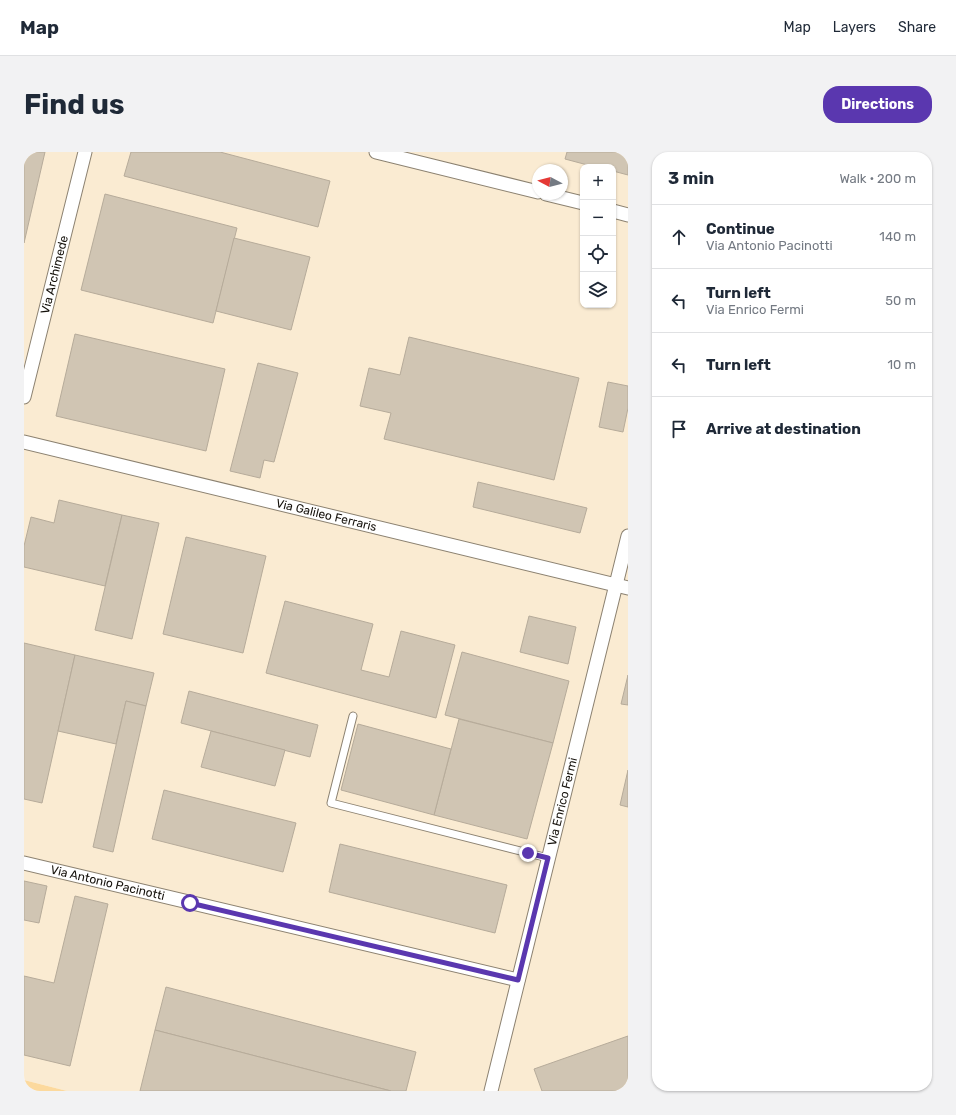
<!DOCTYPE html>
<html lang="en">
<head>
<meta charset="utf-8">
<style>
	body { margin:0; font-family:Rubik,sans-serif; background:#f2f2f3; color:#1f2937 }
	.controls { position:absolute; right:12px; top:12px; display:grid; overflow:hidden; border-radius:8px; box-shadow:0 1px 3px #0004 }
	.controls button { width:36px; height:36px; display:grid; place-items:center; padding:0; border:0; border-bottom:1px solid #e0e1e3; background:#fff; color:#1f2937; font:20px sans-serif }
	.compass { position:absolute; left:508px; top:12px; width:36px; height:36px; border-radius:50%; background:#fff; box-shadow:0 1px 3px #0004; rotate:277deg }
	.stop { position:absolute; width:12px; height:12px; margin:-9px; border:3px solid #5a37af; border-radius:50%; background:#fff }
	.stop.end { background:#5a37af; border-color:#fff; box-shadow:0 1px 4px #0008 }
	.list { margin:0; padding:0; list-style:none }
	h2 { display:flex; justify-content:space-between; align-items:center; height:52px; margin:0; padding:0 16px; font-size:17px }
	h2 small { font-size:13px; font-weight:400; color:#747a83 }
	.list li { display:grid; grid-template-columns:26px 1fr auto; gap:12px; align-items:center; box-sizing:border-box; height:64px; padding:0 16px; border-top:1px solid #e0e1e3 }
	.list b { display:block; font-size:15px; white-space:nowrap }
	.list p { margin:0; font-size:13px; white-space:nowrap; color:#747a83 }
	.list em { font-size:13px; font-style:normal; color:#747a83 }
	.icon { flex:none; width:22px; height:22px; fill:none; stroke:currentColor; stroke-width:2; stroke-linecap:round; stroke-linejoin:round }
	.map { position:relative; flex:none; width:604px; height:939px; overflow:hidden; border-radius:16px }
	header { display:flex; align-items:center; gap:24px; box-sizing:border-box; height:56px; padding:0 20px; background:#fff; border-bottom:1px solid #e0e1e3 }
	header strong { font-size:19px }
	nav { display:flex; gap:22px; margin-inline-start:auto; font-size:14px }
	.intro { display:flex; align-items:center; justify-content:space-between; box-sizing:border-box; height:96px; padding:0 24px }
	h1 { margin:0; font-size:28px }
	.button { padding:10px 18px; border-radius:16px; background:#5a37af; color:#fff; font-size:14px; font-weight:700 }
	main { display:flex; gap:24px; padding:0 24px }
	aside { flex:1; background:#fff; border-radius:16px; box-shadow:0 1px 3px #0004 }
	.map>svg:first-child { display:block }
</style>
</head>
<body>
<header>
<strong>Map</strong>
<nav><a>Map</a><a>Layers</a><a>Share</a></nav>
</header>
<div class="intro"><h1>Find us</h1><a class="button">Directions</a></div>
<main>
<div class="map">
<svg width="604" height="939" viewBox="0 0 604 939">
	<rect width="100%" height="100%" fill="#fef9f2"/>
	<!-- built -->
	<path fill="#faebd2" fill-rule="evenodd" d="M 0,0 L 604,0 L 604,939 L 43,939 L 0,928 ZM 559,15 L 589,15 L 589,153 L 559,153 ZM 514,18 L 538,18 L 538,42 L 514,42 Z"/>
	<!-- green -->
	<polygon fill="#fcd99d" points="0,928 43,939 0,939"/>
	<!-- building -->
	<g fill="#d0c5b3" stroke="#b6ab9a">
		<polygon points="0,0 21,0 0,91"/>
		<polygon points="107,0 196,0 306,29 294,75 100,24"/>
		<polygon points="543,0 604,0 604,23 589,19 589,15 571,15 541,7"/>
		<polygon points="81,42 213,76 189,171 57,138"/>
		<polygon points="210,86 286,105 267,178 192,159"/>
		<polygon points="51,182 201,217 182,299 32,264"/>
		<polygon points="385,185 555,226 530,328 360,287 367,261 336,254 345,216 376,223"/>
		<polygon points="234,211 274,221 250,310 240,308 236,326 206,319"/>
		<polygon points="584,230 604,234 604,256 599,280 575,275"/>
		<polygon points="454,330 563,356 556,381 449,355"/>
		<polygon points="35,348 98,363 81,434 0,415 0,394 7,365 30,371"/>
		<polygon points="98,363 135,371 108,487 71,478"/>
		<polygon points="162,385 242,404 219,501 139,482"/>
		<polygon points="261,449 349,472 337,518 365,525 377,479 431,493 412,566 242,521"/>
		<polygon points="505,464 552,475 544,512 496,500"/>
		<polygon points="0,491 51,503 18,651 0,647"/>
		<polygon points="438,500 545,529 529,591 421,563"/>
		<polygon points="51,503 130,521 122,554 102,549 92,592 34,579"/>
		<polygon points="604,523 604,553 597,552"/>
		<polygon points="165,539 294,573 286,605 157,571"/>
		<polygon points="102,549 122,554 89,700 69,695"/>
		<polygon points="435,567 529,591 503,687 410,663"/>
		<polygon points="334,572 427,597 410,663 317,638"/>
		<polygon points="187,579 261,598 251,634 177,615"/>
		<polygon points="604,618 604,655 596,653"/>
		<polygon points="140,638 272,671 259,720 128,687"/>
		<polygon points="316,692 483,733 471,781 305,740"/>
		<polygon points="0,729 23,734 15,771 0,768"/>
		<polygon points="51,744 84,752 46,914 0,903 0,824 30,831"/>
		<polygon points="142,835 392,900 382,939 367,939 131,878"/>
		<polygon points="131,878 367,939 116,939"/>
		<polygon points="604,884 604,939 518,939 510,917"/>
	</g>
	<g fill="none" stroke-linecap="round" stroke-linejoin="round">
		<!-- lane casing -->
		<g stroke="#8c8271" stroke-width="9">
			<polyline id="lane" points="329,564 307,651 524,706"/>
		</g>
		<!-- street casing -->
		<g stroke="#8c8271" stroke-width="15">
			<g id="street">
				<polyline points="352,0 514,40"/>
				<polyline points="522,42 559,51"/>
				<polyline points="589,59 604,63"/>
				<path id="s1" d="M 0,245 L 61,0"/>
				<path id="s2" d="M 0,290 L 604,436"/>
				<path id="s3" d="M 0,711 L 494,828"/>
				<path id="s4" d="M 467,939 L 604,384"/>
			</g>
		</g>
		<!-- lane -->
		<use href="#lane" stroke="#fff" stroke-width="7"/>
		<!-- street -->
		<use href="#street" stroke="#fff" stroke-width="13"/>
	</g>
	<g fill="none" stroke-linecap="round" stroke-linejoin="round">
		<!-- route -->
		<polyline stroke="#5a37af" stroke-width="5" points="166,751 494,828 524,706 504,701"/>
	</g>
	<g text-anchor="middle" stroke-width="3" stroke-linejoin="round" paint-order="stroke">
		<!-- street labels -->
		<g font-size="12" fill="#15110b" stroke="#fff">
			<text dy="4" stroke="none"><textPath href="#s1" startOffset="126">Via Archimede</textPath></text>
			<text dy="4" stroke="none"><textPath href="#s2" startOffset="311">Via Galileo Ferraris</textPath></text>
			<text dy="4" stroke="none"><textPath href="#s4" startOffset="298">Via Enrico Fermi</textPath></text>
			<text dy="4" stroke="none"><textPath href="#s3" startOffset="86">Via Antonio Pacinotti</textPath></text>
		</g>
	</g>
</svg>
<div class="controls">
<button>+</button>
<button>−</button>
<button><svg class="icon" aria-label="locate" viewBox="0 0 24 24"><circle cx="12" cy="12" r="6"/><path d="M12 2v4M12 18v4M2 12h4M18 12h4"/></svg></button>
<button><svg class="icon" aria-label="layers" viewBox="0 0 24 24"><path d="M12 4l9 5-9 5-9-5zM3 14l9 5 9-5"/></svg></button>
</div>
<svg class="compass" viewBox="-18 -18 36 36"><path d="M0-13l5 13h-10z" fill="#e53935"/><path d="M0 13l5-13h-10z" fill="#747a83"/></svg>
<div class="stop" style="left:166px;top:751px"></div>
<div class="stop end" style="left:504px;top:701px"></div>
</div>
<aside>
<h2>3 min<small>Walk · 200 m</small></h2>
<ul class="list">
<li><svg class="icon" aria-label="ahead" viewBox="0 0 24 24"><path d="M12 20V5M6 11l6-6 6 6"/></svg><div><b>Continue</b><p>Via Antonio Pacinotti</p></div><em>140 m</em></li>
<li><svg class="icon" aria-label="left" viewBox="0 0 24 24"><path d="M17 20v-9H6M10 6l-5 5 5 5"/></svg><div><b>Turn left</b><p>Via Enrico Fermi</p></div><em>50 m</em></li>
<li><svg class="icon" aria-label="left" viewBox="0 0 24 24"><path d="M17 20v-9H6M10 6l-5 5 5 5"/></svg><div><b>Turn left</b></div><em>10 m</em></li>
<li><svg class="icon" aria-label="arrive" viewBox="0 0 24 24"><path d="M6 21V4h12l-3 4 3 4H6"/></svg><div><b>Arrive at destination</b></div></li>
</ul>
</aside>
</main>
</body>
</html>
